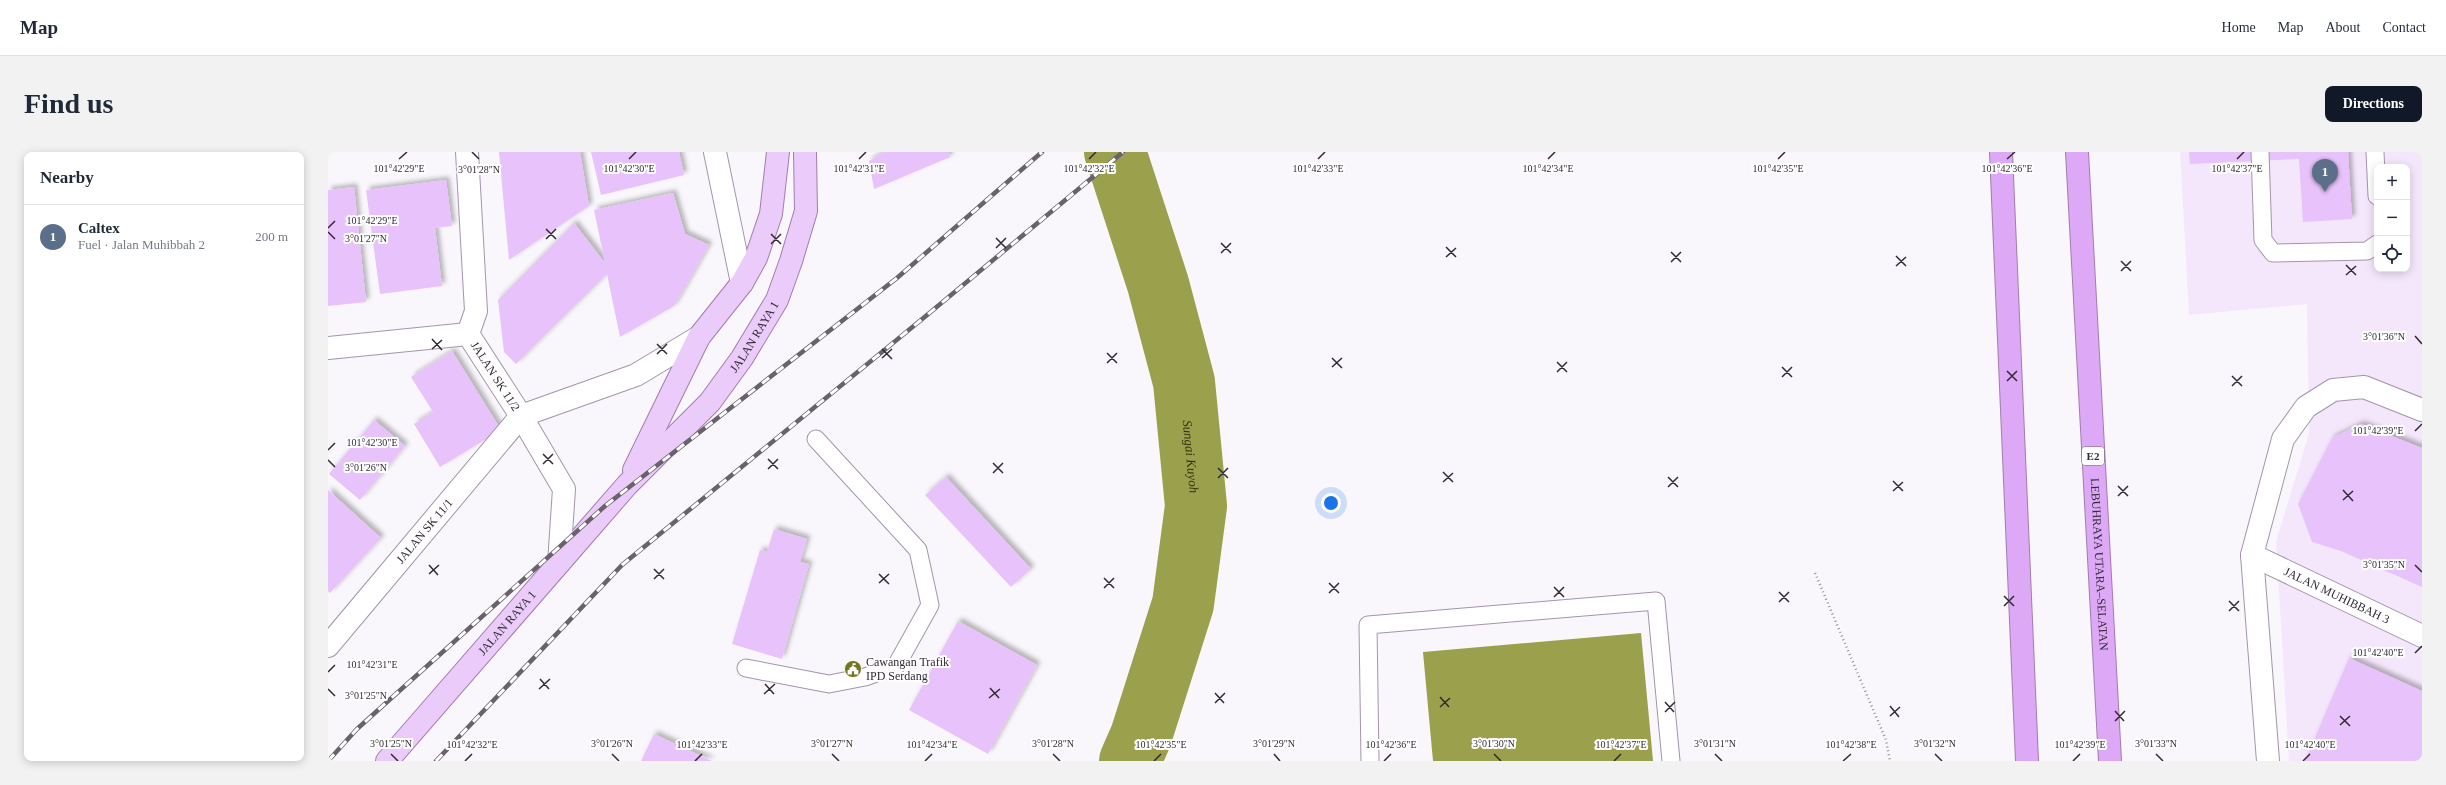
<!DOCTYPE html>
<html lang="en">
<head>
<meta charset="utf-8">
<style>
	body { margin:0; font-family:"Times New Roman",serif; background:#f2f2f3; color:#1f2937 }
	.controls { position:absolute; right:12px; top:12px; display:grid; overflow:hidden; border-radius:8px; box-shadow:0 2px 10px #0003 }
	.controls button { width:36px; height:36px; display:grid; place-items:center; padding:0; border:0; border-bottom:1px solid #e0e1e3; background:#fff; color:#1f2937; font:20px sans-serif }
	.you { position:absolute; left:1003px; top:351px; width:14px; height:14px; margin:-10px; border:3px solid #fff; border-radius:50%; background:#1a73e8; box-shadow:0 0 0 6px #1a73e833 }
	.badge { display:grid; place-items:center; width:26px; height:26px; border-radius:50%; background:#111827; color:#fff; font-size:13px; font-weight:700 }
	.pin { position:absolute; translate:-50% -33px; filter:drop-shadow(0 1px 2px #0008) }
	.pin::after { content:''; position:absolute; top:21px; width:14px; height:12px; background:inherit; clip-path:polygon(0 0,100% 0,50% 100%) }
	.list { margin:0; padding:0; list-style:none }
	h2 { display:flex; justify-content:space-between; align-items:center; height:52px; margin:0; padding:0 16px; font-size:17px }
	h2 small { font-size:13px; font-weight:400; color:#747a83 }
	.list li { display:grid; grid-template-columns:26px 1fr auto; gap:12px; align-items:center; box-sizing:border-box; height:64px; padding:0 16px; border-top:1px solid #e0e1e3 }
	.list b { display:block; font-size:15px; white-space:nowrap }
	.list p { margin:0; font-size:13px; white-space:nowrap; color:#747a83 }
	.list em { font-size:13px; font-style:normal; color:#747a83 }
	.icon { flex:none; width:22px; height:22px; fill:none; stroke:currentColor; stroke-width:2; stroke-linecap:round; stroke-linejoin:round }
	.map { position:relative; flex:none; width:2094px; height:609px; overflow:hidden; border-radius:8px }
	header { display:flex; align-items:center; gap:24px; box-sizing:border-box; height:56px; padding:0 20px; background:#fff; border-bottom:1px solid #e0e1e3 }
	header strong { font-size:19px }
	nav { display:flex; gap:22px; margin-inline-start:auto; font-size:14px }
	.intro { display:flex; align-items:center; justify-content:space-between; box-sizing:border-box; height:96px; padding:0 24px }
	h1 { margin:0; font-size:28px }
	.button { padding:10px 18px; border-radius:8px; background:#111827; color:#fff; font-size:14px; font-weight:700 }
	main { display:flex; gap:24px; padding:0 24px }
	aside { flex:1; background:#fff; border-radius:8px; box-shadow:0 2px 10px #0003 }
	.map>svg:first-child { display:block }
</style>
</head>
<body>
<header>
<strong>Map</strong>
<nav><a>Home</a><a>Map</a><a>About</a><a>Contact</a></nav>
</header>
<div class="intro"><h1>Find us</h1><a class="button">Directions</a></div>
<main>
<aside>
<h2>Nearby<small></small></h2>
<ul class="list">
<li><span class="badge" style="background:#5c6f8a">1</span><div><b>Caltex</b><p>Fuel · Jalan Muhibbah 2</p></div><em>200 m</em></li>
</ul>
</aside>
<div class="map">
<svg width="2094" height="609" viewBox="0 0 2094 609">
	<defs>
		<filter id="shadow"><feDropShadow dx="3.5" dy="-3.5" stdDeviation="2" flood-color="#0004"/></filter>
	</defs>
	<rect width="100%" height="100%" fill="#faf7fc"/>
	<!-- built -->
	<path fill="#f4e7fb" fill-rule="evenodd" d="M 1852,0 L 2094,0 L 2094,609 L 1961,609 L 1948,389 L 1981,282 L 1979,152 L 1861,163 ZM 2049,15 L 2079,15 L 2079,117 L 2049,117 Z"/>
	<!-- water -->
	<polygon fill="#9aa04b" points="1313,481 1325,609 1105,609 1095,500"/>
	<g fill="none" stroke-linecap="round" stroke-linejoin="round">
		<!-- river -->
		<path stroke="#9aa04b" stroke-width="62" id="s1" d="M 787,0 L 830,132 L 856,230 L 868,354 L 855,452 L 813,584 L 802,609"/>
	</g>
	<!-- building -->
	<g fill="#e8c2fa" filter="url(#shadow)">
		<polygon points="171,0 252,0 261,54 181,108"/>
		<polygon points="263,0 351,0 356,23 273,43"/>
		<polygon points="557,0 620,0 622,5 546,37 541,9"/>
		<polygon points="1861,0 2020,0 2024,67 1975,70 1971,7 1862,12"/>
		<polygon points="118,28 124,74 107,76 114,134 52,142 38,38"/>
		<polygon points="26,35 38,150 0,154 0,38"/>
		<polygon points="345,41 357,82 381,93 346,154 292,185 279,122 188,212 176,200 170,148 246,71 277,111 266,58"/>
		<polygon points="124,199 173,278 112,315 86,272 105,260 83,225"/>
		<polygon points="46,268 77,294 32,348 1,322"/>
		<polygon points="2033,272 2094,296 2094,435 2013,399 1984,390 1970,352 2004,286"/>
		<polygon points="618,325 703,417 683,435 597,343"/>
		<polygon points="0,338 53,386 2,441 0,439"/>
		<polygon points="446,377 479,387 472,410 481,412 454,507 404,492 432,398 439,400"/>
		<polygon points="630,469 709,513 660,602 581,558"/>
		<polygon points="2021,506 2094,539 2094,609 1977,609"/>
		<polygon points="326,582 384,609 313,609"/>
	</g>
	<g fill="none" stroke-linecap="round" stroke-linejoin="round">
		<!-- lane casing -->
		<g stroke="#a494ac" stroke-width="19">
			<g id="lane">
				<polyline points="1932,0 1935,88 1945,101 2039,99 2049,92"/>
				<polyline points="2047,0 2049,44"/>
				<polyline points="418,516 501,532 537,525 568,514 602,453 590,398 488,287"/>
				<polyline points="1042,609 1040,473 1328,449 1343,609"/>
			</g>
		</g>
		<!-- street casing -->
		<g stroke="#a494ac" stroke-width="24">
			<g id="street">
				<polyline points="139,0 148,159 140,182"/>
				<polyline points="387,0 414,131"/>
				<path id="s2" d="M 0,196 L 140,182 L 193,264 L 236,337 L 231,411"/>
				<polyline points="193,264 308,223 371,185"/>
				<path id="s3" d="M 1924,403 L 2094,484"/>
				<path id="s4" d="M 0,494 L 193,264"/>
				<polyline points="1940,609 1924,403 1955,287 1978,255 2005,238 2036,235 2094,258"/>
			</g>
		</g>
		<!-- primary casing -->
		<g stroke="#a17cb1" stroke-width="24">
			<g id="primary">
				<polyline points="306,318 371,185 414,131 428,106 443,62 450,0"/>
				<path id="s5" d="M 59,609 L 299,333 L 382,250 L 414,206 L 449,148 L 463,109 L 478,59 L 477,0"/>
			</g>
		</g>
		<!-- highway casing -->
		<g stroke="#a17cb1" stroke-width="24">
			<g id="highway">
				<polyline points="1673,0 1699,609"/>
				<path id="s6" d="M 1749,0 L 1782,609"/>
			</g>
		</g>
		<!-- path -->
		<polyline stroke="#97929a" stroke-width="2.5" stroke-dasharray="1 3" stroke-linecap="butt" points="1487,421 1558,588 1562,609"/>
		<!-- lane -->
		<use href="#lane" stroke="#fff" stroke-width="17"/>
		<!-- street -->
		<use href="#street" stroke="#fff" stroke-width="22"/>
		<!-- primary -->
		<use href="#primary" stroke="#ebcbf9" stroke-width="22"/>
		<!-- highway -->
		<use href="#highway" stroke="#dda8f5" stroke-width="22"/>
		<!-- rail casing -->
		<g stroke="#68626b" stroke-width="4.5">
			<g id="rail">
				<polyline points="0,609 29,577 277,354 569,126 714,0"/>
				<polyline points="108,609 294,413 593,168 795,0"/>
			</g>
		</g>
		<!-- rail -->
		<use href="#rail" stroke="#fff" stroke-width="3" stroke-dasharray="9" stroke-linecap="butt"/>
	</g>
	<!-- ticks -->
	<path fill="none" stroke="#312a34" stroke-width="1.5" d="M 144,0 L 151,7M 71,7 L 79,0M 301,7 L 308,0M 531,7 L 538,0M 761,7 L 768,0M 990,7 L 997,0M 1220,7 L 1227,0M 1450,7 L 1457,0M 1679,7 L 1687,0M 1909,7 L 1916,0M 0,76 L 7,69M 218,77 L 228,87M 0,80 L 7,87M 443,82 L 453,92M 668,86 L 678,96M 218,87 L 228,77M 893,91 L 903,101M 443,92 L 453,82M 1118,95 L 1128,105M 668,96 L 678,86M 1343,100 L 1353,110M 893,101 L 903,91M 1568,104 L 1578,114M 1118,105 L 1128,96M 1793,109 L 1803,119M 1343,110 L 1353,100M 2018,113 L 2028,123M 1568,114 L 1578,105M 1793,119 L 1803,109M 2018,123 L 2028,114M 2087,184 L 2094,192M 104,187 L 114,198M 329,192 L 339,202M 104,197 L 114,188M 554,197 L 564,207M 779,201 L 789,211M 329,202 L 339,192M 554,206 L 564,197M 1004,206 L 1014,216M 1229,210 L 1239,220M 779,211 L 789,201M 1004,215 L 1014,206M 1454,215 L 1464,225M 1679,219 L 1689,229M 1229,220 L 1239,210M 1904,224 L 1914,234M 1454,225 L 1464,215M 1679,229 L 1689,219M 1904,234 L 1914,224M 2087,279 L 2094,272M 0,298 L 7,291M 215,302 L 225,312M 440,307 L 450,317M 0,308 L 7,315M 665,311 L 675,321M 215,312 L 225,302M 890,316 L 900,326M 440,317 L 450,307M 1115,320 L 1125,330M 665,321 L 675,311M 1340,325 L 1350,335M 890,326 L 900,316M 1565,329 L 1575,339M 1115,330 L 1125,321M 1790,334 L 1800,344M 1340,335 L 1350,325M 2015,338 L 2025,349M 1565,339 L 1575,330M 1790,344 L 1800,334M 2015,348 L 2025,339M 101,413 L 110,423M 2087,413 L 2094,420M 326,417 L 336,427M 101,422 L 111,413M 551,422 L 561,432M 776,426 L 786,436M 326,427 L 336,417M 551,431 L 561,422M 1001,431 L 1011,441M 1226,435 L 1236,445M 776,436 L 786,426M 1451,440 L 1461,450M 1001,441 L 1011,431M 1676,444 L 1686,454M 1226,445 L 1236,435M 1901,449 L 1911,459M 1451,450 L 1461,440M 1676,454 L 1686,444M 1901,459 L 1911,449M 2087,501 L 2094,494M 0,520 L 7,513M 212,527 L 221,537M 437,532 L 446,542M 662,536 L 671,546M 0,537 L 7,544M 211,537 L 222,527M 887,541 L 896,551M 436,542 L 447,532M 1112,545 L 1121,555M 661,546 L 672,537M 1337,550 L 1346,560M 887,551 L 897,541M 1562,554 L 1571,565M 1112,555 L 1122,546M 1787,559 L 1796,569M 1337,560 L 1347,550M 1562,564 L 1572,555M 2012,564 L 2022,574M 1787,569 L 1797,559M 2012,573 L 2022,564M 63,602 L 70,609M 284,602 L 291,609M 504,602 L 511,609M 725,602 L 732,609M 946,602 L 952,609M 1166,602 L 1173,609M 1387,602 L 1394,609M 1607,602 L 1614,609M 1828,602 L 1835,609M 137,609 L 144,602M 367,609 L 374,602M 597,609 L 604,602M 826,609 L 833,602M 1056,609 L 1063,602M 1286,609 L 1293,602M 1515,609 L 1523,602M 1745,609 L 1752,602M 1975,609 L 1982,602"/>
	<!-- icons -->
	<defs>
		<g id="civic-disc" transform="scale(0.9)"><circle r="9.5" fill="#72761e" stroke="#fff"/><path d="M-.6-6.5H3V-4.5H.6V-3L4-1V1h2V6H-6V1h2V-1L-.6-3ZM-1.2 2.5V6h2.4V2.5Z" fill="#fff"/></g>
	</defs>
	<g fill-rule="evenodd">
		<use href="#civic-disc" x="525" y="517"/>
	</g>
	<g text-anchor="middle" stroke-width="4" stroke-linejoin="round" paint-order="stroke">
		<!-- shield labels -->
		<rect fill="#fff" stroke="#6f6a71" stroke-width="1" x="1754" y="295" width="22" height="18" rx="3"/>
		<g font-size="11" font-weight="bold" fill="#312a34">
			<text x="1765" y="308">E2</text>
		</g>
		<!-- street labels -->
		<g font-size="12" fill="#312a34" stroke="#fff">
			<text dy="4" stroke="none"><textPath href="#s5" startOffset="562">JALAN RAYA 1</textPath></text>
			<text dy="4" stroke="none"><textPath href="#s2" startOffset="191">JALAN SK 11/2</textPath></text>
			<text dy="4" stroke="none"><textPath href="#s4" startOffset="150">JALAN SK 11/1</textPath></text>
			<text dy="4" stroke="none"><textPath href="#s6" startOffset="413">LEBUHRAYA UTARA–SELATAN</textPath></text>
			<text dy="4" stroke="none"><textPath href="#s3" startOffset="94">JALAN MUHIBBAH 3</textPath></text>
			<text dy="4" stroke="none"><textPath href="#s5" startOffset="183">JALAN RAYA 1</textPath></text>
		</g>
		<!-- poi labels -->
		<g font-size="12" fill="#312a34" stroke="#fff" text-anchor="start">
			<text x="538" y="514">Cawangan Trafik<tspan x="538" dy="14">IPD Serdang</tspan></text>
		</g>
		<!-- water labels -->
		<g font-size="13" font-style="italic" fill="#31330e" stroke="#fff">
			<text dy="5" stroke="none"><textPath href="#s1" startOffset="315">Sungai Kuyoh</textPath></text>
		</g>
	</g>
	<g font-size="10" text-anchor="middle" fill="#312a34" stroke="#fff" stroke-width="4" stroke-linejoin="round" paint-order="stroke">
		<text x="71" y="20">101°42'29"E</text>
		<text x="301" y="20">101°42'30"E</text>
		<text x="531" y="20">101°42'31"E</text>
		<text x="761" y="20">101°42'32"E</text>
		<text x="990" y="20">101°42'33"E</text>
		<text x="1220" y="20">101°42'34"E</text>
		<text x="1450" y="20">101°42'35"E</text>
		<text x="1679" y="20">101°42'36"E</text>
		<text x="1909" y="20">101°42'37"E</text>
		<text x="151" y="21">3°01'28"N</text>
		<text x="44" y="72">101°42'29"E</text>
		<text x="38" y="90">3°01'27"N</text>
		<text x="2056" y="188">3°01'36"N</text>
		<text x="2050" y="282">101°42'39"E</text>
		<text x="44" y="294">101°42'30"E</text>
		<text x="38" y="319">3°01'26"N</text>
		<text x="2056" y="416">3°01'35"N</text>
		<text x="2050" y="504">101°42'40"E</text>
		<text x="44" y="516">101°42'31"E</text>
		<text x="38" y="547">3°01'25"N</text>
		<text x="63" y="595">3°01'25"N</text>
		<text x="284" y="595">3°01'26"N</text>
		<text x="504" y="595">3°01'27"N</text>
		<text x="725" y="595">3°01'28"N</text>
		<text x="946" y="595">3°01'29"N</text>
		<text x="1166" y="595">3°01'30"N</text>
		<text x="1387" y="595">3°01'31"N</text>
		<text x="1607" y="595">3°01'32"N</text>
		<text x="1828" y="595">3°01'33"N</text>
		<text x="144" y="596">101°42'32"E</text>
		<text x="374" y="596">101°42'33"E</text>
		<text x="604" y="596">101°42'34"E</text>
		<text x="833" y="596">101°42'35"E</text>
		<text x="1063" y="596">101°42'36"E</text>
		<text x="1293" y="596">101°42'37"E</text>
		<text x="1523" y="596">101°42'38"E</text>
		<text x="1752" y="596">101°42'39"E</text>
		<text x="1982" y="596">101°42'40"E</text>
	</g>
</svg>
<div class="controls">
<button>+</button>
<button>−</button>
<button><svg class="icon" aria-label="locate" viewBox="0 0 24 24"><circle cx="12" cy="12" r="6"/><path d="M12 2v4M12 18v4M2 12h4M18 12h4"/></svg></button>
</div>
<div class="you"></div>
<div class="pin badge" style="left:1997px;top:40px;background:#5c6f8a">1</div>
</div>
</main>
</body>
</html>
